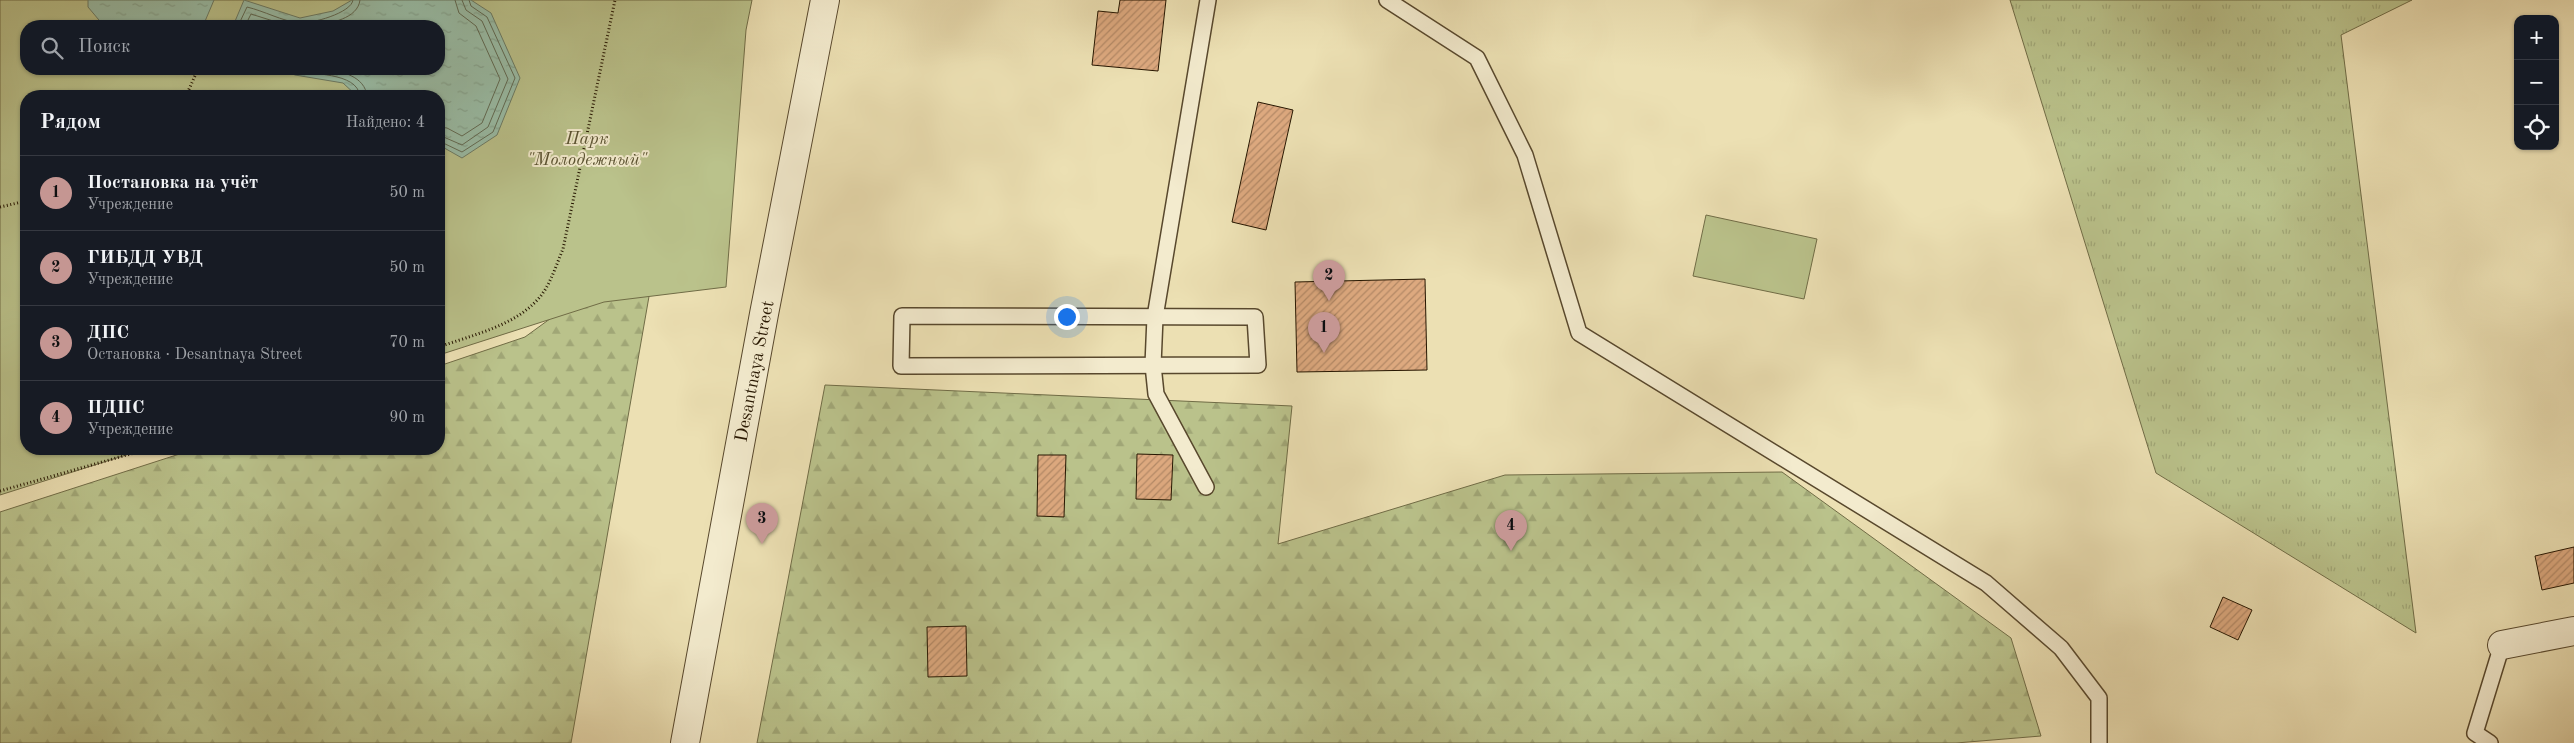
<!DOCTYPE html>
<html lang="ru">
<head>
<meta charset="utf-8">
<style>
	body { margin:0; font-family:"Old Standard TT",serif; background:#20242c; color:#f1f3f6 }
	.controls { position:absolute; right:15px; top:15px; display:grid; overflow:hidden; border-radius:10px; box-shadow:0 1px 4px #0004 }
	.controls button { width:45px; height:45px; display:grid; place-items:center; padding:0; border:0; border-bottom:1px solid #363941; background:#171b24; color:#f1f3f6; font:25px sans-serif }
	.you { position:absolute; left:1066px; top:316px; width:18px; height:18px; margin:-12px; border:4px solid #fff; border-radius:50%; background:#1a73e8; box-shadow:0 0 0 8px #1a73e833 }
	.badge { display:grid; place-items:center; width:32px; height:32px; border-radius:50%; background:#c59692; color:#111; font-size:16px; font-weight:700 }
	.pin { position:absolute; translate:-50% -41px; filter:drop-shadow(0 1px 2px #0008) }
	.pin::after { content:''; position:absolute; top:26px; width:18px; height:15px; background:inherit; clip-path:polygon(0 0,100% 0,50% 100%) }
	.list { margin:0; padding:0; list-style:none }
	h2 { display:flex; justify-content:space-between; align-items:center; height:65px; margin:0; padding:0 20px; font-size:21px }
	h2 small { font-size:16px; font-weight:400; color:#9ea1a6 }
	.list li { display:grid; grid-template-columns:32px 1fr auto; gap:15px; align-items:center; box-sizing:border-box; height:75px; padding:0 20px; border-top:1px solid #363941 }
	.list b { display:block; font-size:19px; white-space:nowrap }
	.list p { margin:0; font-size:16px; white-space:nowrap; color:#9ea1a6 }
	.list em { font-size:16px; font-style:normal; color:#9ea1a6 }
	.icon { flex:none; width:28px; height:28px; fill:none; stroke:currentColor; stroke-width:2; stroke-linecap:round; stroke-linejoin:round }
	.map { position:relative; flex:none; width:2574px; height:743px; overflow:hidden }
	.search { position:absolute; background:#171b24; box-shadow:0 1px 4px #0004; left:20px; top:20px; width:425px; height:55px; display:flex; align-items:center; gap:12px; box-sizing:border-box; padding:0 18px; border-radius:20px; color:#9ea1a6; font-size:19px }
	.panel { position:absolute; background:#171b24; box-shadow:0 1px 4px #0004; left:20px; top:90px; width:425px; height:365px; border-radius:20px }
	.map>svg:first-child { display:block }
</style>
</head>
<body>
<div class="map">
<svg width="2574" height="743" viewBox="0 0 2574 743">
	<defs>
		<pattern id="grass-tufts" width="24" height="20" patternUnits="userSpaceOnUse" patternTransform="scale(1.25)"><rect width="24" height="20" fill="#bac28b"/><path d="M3 7l-1-3M5 7V3M7 7l1-3M15 17l-1-3M17 17v-4M19 17l1-3" fill="none" stroke="#a0a676"/></pattern>
		<pattern id="forest-firs" width="22" height="20" patternUnits="userSpaceOnUse" patternTransform="scale(1.25)"><rect width="22" height="20" fill="#bac28b"/><path d="M5 1l3.5 6h-7zM16 11l3.5 6h-7z" fill="#a0a676"/></pattern>
		<pattern id="water-ripples" width="26" height="14" patternUnits="userSpaceOnUse" patternTransform="scale(1.25)"><rect width="26" height="14" fill="#99bea8"/><path d="M2 4q2-2 4 0t4 0M15 11q2-2 4 0t4 0" fill="none" stroke="#84a38f"/></pattern>
		<pattern id="building-hatch" width="6" height="6" patternUnits="userSpaceOnUse" patternTransform="scale(1.25)"><rect width="6" height="6" fill="#dda97f"/><path d="M-1 1l2-2M0 6l6-6M5 7l2-2" fill="none" stroke="#b38966"/></pattern>
	</defs>
	<rect width="100%" height="100%" fill="#ece0b3"/>
	<filter id="stains"><feTurbulence type="fractalNoise" baseFrequency=".004" numOctaves="4"/><feColorMatrix values="0 0 0 0 .2 0 0 0 0 .09 0 0 0 0 .02 0 0 0 .5 -.17"/></filter>
	<radialGradient id="worn" r=".72"><stop offset=".6" stop-color="#630" stop-opacity="0"/><stop offset="1" stop-color="#630" stop-opacity=".3"/></radialGradient>
	<!-- grass -->
	<polygon fill="url(#grass-tufts)" stroke="#706c46" points="2010,0 2412,0 2341,35 2416,633 2156,473"/>
	<!-- forest -->
	<g fill="url(#forest-firs)" stroke="#706c46">
		<polygon points="651,285 571,743 0,743 0,512 195,449 439,449 439,366 525,337 558,313"/>
		<polygon points="825,385 1292,406 1278,544 1505,475 1782,472 2011,638 2041,736 1956,743 757,743"/>
	</g>
	<!-- park -->
	<g fill="#bac28b" stroke="#706c46" fill-rule="evenodd">
		<path d="M 0,0 L 752,0 L 746,30 L 726,287 L 604,302 L 439,355 L 439,96 L 26,96 L 26,449 L 145,449 L 0,495 ZM 26,26 L 439,26 L 439,69 L 26,69 Z"/>
		<polygon points="1706,215 1817,239 1804,299 1693,276"/>
	</g>
	<!-- water -->
	<g fill="url(#water-ripples)" stroke="#6b7b65">
		<polygon points="88,0 214,0 203,26 104,26 88,7"/>
		<polygon points="244,0 300,18 333,11 352,0 471,0 491,13 520,78 497,135 462,158 439,145 439,96 357,96 343,83 295,75 281,69 439,69 439,26 233,26"/>
	</g>
	<g fill="none" stroke-linecap="round" stroke-linejoin="round">
		<!-- shore -->
		<g stroke="#606a54" stroke-width="1">
			<path d="M 238,26 L 247,7 C 264,11 282,21 299,23 C 311,24 352,13 353,0"/>
			<polyline points="245,26 251,14 289,26"/>
			<path d="M 315,26 C 330,23 358,19 360,0"/>
			<path d="M 293,69 C 310,76 357,71 360,96"/>
			<path d="M 325,69 C 341,71 365,76 367,96"/>
			<polyline points="439,127 447,128 462,136 482,123 500,79 476,26 459,13 455,0"/>
			<polyline points="439,135 462,145 488,127 508,79 482,21 466,10 462,0"/>
			<polyline points="439,141 462,152 493,132 515,78 487,17 471,6 469,0"/>
		</g>
	</g>
	<!-- building -->
	<g fill="url(#building-hatch)" stroke="#261600">
		<polygon points="1120,0 1166,0 1158,71 1092,65 1098,11 1118,13"/>
		<polygon points="1258,102 1293,110 1266,230 1232,222"/>
		<polygon points="1425,279 1427,370 1297,372 1295,282"/>
		<polygon points="1137,454 1173,455 1171,500 1136,499"/>
		<polygon points="1038,455 1066,455 1064,517 1037,516"/>
		<polygon points="2574,547 2574,583 2542,590 2535,556"/>
		<polygon points="2223,597 2252,610 2238,640 2210,627"/>
		<polygon points="966,626 967,676 928,677 927,627"/>
	</g>
	<g fill="none" stroke-linecap="round" stroke-linejoin="round">
		<!-- service casing -->
		<g stroke="#58482d" stroke-width="18">
			<g id="service">
				<polyline points="1387,0 1477,58 1525,155 1579,333 1986,583 2061,648 2099,698 2099,743"/>
				<polygon points="902,316 1255,317 1258,365 901,366"/>
				<polyline points="1206,487 1156,394 1153,365 1155,317 1208,0"/>
				<polyline points="2490,743 2475,733 2502,645"/>
			</g>
		</g>
		<!-- minor casing -->
		<g stroke="#58482d" stroke-width="30">
			<polyline id="minor" points="2502,645 2574,631"/>
		</g>
		<!-- tertiary casing -->
		<g stroke="#58482d" stroke-width="30">
			<polyline id="tertiary" points="685,743 764,314 825,0"/>
		</g>
		<!-- path -->
		<g stroke="#261600" stroke-width="3" stroke-dasharray="1 2.5" stroke-linecap="butt">
			<polyline points="186,96 198,69"/>
			<polyline points="0,207 26,201"/>
			<path d="M 439,347 C 472,335 515,326 539,298 C 551,284 556,265 563,249 L 615,0"/>
			<polyline points="0,491 148,449"/>
		</g>
		<!-- service -->
		<use href="#service" stroke="#f3ebce" stroke-width="15"/>
		<!-- minor -->
		<use href="#minor" stroke="#f3ebce" stroke-width="28"/>
		<!-- tertiary -->
		<use href="#tertiary" stroke="#f3ebce" stroke-width="28"/>
	</g>
	<g text-anchor="middle" stroke-width="4" stroke-linejoin="round" paint-order="stroke">
		<!-- park labels -->
		<g font-size="18" font-style="italic" fill="#5a5231" stroke="#f3ebce">
			<text x="587" y="144">Парк<tspan x="587" dy="21">"Молодежный"</tspan></text>
		</g>
		<!-- street labels -->
		<g font-size="18" fill="#261600" stroke="#f3ebce">
			<text transform="translate(754 371) rotate(-79)" y="6">Desantnaya Street</text>
		</g>
	</g>
	<rect width="100%" height="100%" filter="url(#stains)"/>
	<rect width="100%" height="100%" fill="url(#worn)"/>
</svg>
<div class="controls">
<button>+</button>
<button>−</button>
<button><svg class="icon" aria-label="locate" viewBox="0 0 24 24"><circle cx="12" cy="12" r="6"/><path d="M12 2v4M12 18v4M2 12h4M18 12h4"/></svg></button>
</div>
<div class="you"></div>
<div class="pin badge" style="left:1324px;top:353px">1</div>
<div class="pin badge" style="left:1329px;top:301px">2</div>
<div class="pin badge" style="left:762px;top:544px">3</div>
<div class="pin badge" style="left:1511px;top:551px">4</div>
<div class="search"><svg class="icon" aria-label="search" viewBox="0 0 24 24"><circle cx="10" cy="10" r="6"/><path d="M15 15l6 6"/></svg>Поиск</div>
<section class="panel">
<h2>Рядом<small>Найдено: 4</small></h2>
<ul class="list">
<li><span class="badge">1</span><div><b>Постановка на учёт</b><p>Учреждение</p></div><em>50 m</em></li>
<li><span class="badge">2</span><div><b>ГИБДД УВД</b><p>Учреждение</p></div><em>50 m</em></li>
<li><span class="badge">3</span><div><b>ДПС</b><p>Остановка · Desantnaya Street</p></div><em>70 m</em></li>
<li><span class="badge">4</span><div><b>ПДПС</b><p>Учреждение</p></div><em>90 m</em></li>
</ul>
</section>
</div>
</body>
</html>
